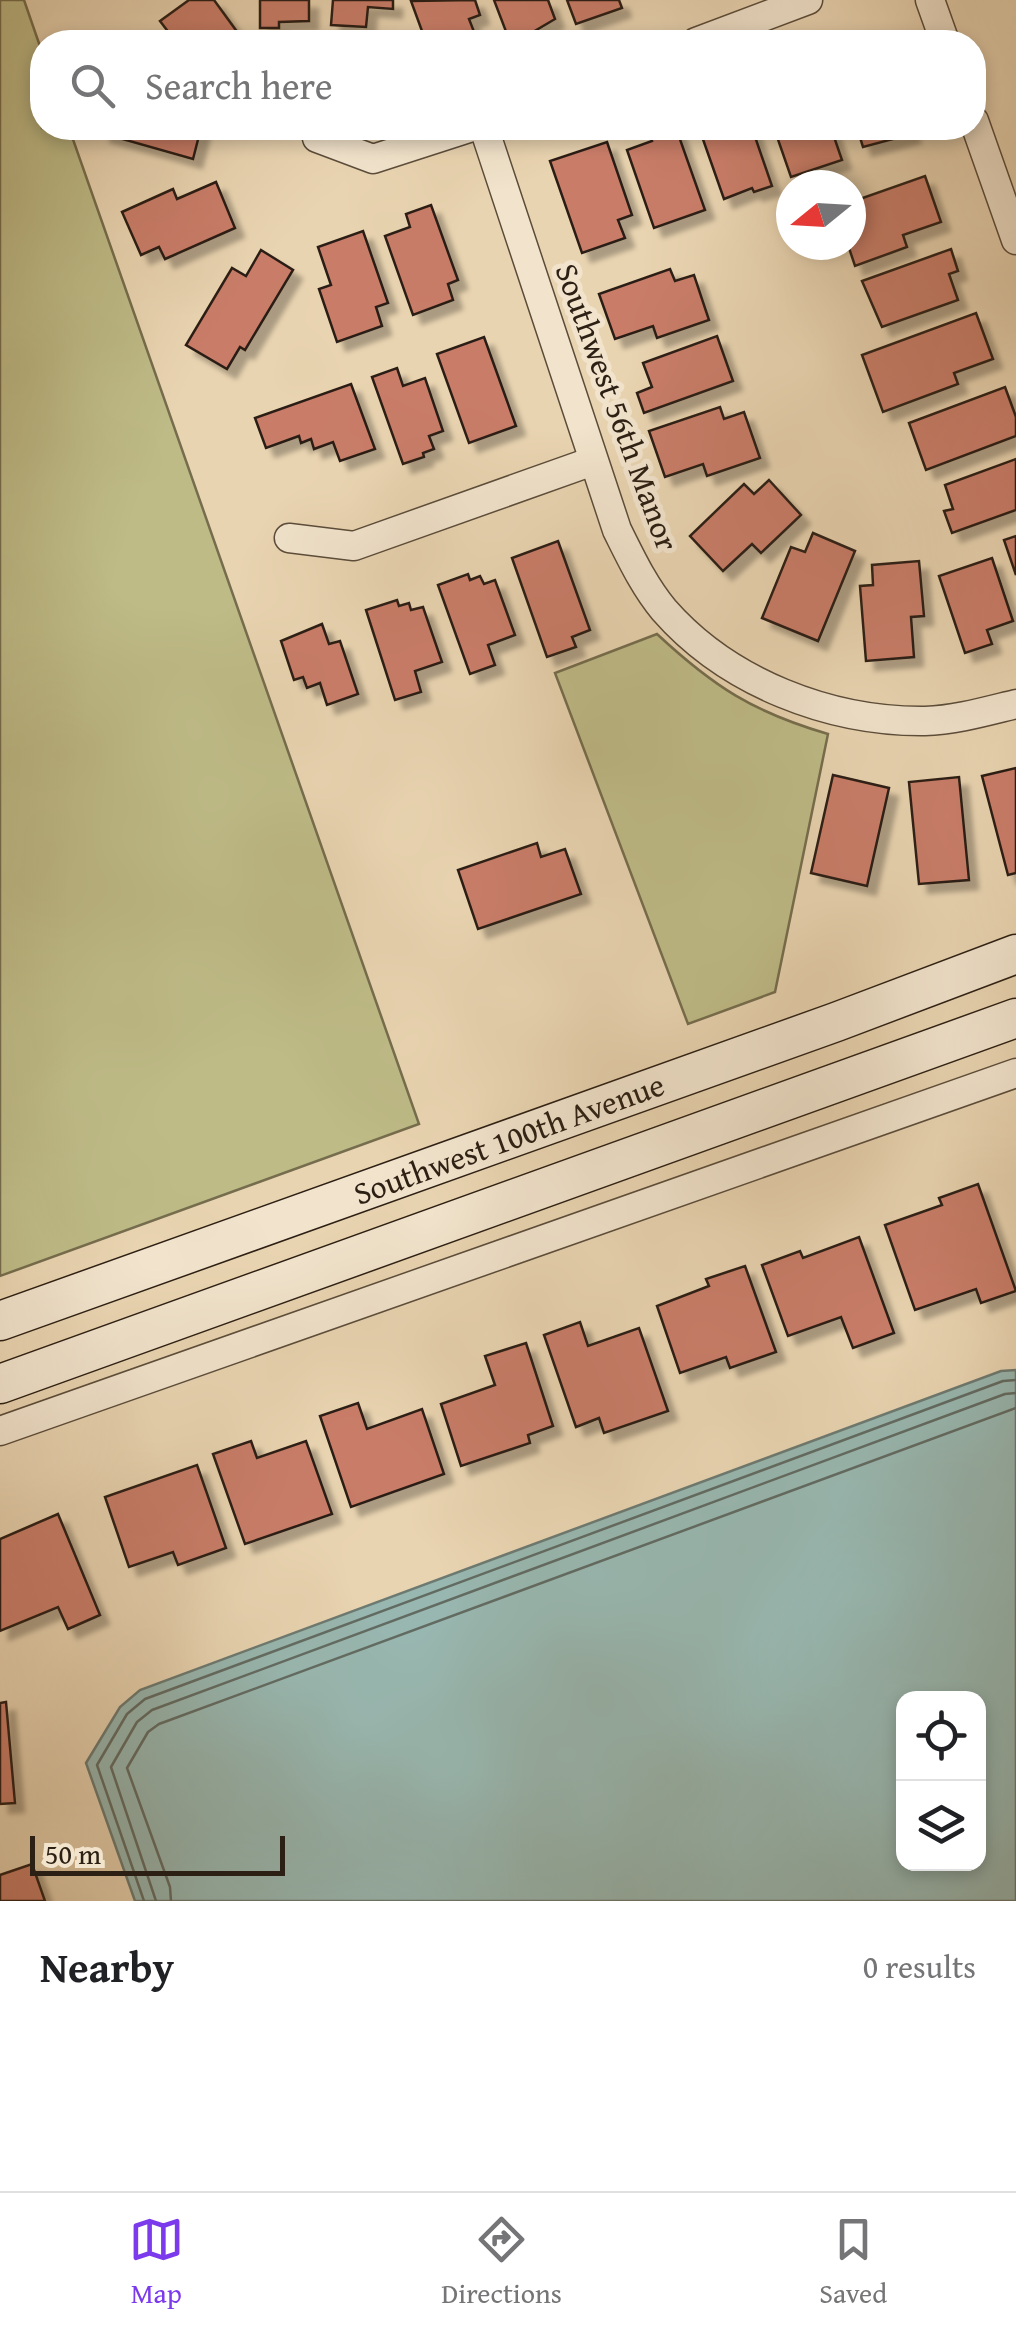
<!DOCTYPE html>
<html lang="en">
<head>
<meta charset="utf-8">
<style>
	body { margin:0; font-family:"Gentium Book Plus",serif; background:#f2f2f2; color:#202124 }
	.controls { position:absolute; right:30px; bottom:30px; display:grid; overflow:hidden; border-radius:20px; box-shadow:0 5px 15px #0003 }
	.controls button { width:90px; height:90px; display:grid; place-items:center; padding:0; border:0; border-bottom:2px solid #e0e0e0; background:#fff; color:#202124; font:50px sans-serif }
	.compass { position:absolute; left:776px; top:170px; width:90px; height:90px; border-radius:50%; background:#fff; box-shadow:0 5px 15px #0003; rotate:252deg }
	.scale { position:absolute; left:30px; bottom:25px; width:255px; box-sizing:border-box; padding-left:10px; border:5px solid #2c1f13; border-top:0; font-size:28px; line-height:35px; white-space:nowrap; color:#2c1f13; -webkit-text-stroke:8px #f1e3cc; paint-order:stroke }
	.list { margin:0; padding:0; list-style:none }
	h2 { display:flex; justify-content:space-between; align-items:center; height:130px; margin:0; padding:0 40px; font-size:42px }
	h2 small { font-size:32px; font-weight:400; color:#757577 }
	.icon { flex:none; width:55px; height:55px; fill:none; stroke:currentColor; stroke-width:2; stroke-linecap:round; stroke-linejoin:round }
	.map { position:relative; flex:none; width:1016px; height:1901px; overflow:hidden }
	.search { position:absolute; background:#fff; box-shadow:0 5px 15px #0003; left:30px; right:30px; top:30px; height:110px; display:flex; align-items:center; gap:25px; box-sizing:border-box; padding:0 35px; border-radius:40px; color:#757577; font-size:38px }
	.sheet { height:290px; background:#fff }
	nav { display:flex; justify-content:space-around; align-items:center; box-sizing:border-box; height:140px; border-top:2px solid #e0e0e0; background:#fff; font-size:28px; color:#757577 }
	nav a { display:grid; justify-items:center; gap:5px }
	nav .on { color:#7c3aed }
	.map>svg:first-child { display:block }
</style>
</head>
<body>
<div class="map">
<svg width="1016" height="1901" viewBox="0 0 1016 1901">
	<defs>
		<filter id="shadow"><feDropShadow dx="9" dy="9" stdDeviation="2.5" flood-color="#0004"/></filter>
	</defs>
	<rect width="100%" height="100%" fill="#e9d4b1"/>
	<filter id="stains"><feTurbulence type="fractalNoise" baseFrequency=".002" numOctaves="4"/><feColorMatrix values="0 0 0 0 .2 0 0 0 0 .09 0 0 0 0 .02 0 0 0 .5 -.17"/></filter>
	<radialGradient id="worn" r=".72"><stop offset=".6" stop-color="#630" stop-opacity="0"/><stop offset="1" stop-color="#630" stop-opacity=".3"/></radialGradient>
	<!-- green -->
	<g fill="#bebb87" stroke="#756d4d" stroke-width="2.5">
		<polygon points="0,0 24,0 42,52 42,128 69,128 419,1124 0,1276"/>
		<path d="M 657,634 C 714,687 753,712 828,734 L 775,992 L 688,1024 L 555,673 Z"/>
	</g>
	<!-- water -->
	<path fill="#98b7b0" stroke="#6d7a71" stroke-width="2.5" fill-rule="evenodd" d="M 1016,1370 L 1016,1901 L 135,1901 L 86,1763 L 120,1707 L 140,1690 L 1001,1371 ZM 904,1698 L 978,1698 L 978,1864 L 904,1864 Z"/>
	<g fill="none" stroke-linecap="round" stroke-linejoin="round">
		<!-- shore -->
		<g stroke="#626b62" stroke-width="2.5">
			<polyline points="144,1901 97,1765 127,1714 145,1699 1003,1381 1016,1380"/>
			<polyline points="156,1901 111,1767 137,1722 152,1710 1005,1394 1016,1393"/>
			<polyline points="171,1901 170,1887 127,1768 148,1732 159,1724 1016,1408"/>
		</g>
	</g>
	<!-- building -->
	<g fill="#c97d69" stroke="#2c1f13" stroke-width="2.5" filter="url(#shadow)">
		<polygon points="189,0 214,0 238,33 224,42 176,42 160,21"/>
		<polygon points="260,0 309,0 309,21 279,22 279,28 260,28"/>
		<polygon points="333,0 393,0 393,9 368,7 366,27 331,25"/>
		<polygon points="475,0 480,15 469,19 478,42 426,42 411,1"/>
		<polygon points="494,0 548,0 555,19 533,32 536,39 510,42"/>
		<polygon points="567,0 619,0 622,8 576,24"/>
		<polygon points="103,128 201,128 193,159 101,133"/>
		<polygon points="648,128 676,128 705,210 654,228 627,150 652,141"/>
		<polygon points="699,128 752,128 772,186 754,192 752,188 724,199"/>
		<polygon points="774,128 831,128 842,160 791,177"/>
		<polygon points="857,128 909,128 912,134 863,147"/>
		<polygon points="607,142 632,215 618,220 625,238 582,253 550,161"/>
		<polygon points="925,176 941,222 903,235 907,247 855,266 848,245 851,245 851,216 858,214 854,201"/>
		<polygon points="216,182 235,228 165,259 159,247 141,255 122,212 173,189 177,199"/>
		<polygon points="431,205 458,280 448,284 453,300 413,315 385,236 410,227 406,214"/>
		<polygon points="363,231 388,303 376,307 382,326 337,342 319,289 331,285 318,247"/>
		<polygon points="951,249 958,271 949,274 958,300 882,327 862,281"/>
		<polygon points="261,250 293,270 245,350 240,347 227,369 186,345 232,268 246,276"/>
		<polygon points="670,269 675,281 694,275 709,320 657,338 653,326 615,339 599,294"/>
		<polygon points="976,313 993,359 954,373 958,384 883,412 862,355"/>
		<polygon points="717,336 733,381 644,413 637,393 652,387 643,363"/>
		<polygon points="484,337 516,426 469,443 437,354"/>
		<polygon points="397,368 403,386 425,378 443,431 429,436 434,449 423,453 424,457 403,464 372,377"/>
		<polygon points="351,384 375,449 340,461 333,442 314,449 311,439 301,443 299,436 266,448 255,418"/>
		<polygon points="1005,387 1016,417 1016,436 926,470 909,423"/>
		<polygon points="720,407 724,419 744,412 760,458 707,476 703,464 665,477 649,431"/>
		<polygon points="1016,459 1016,510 952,533 944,511 953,509 945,485"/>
		<polygon points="769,480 801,515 761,553 752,544 723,571 690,536 744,484 754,494"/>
		<polygon points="813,533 855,551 818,641 762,618 791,547 805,552"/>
		<polygon points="1016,536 1016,575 1004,540"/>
		<polygon points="558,541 590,630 572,637 576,647 547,657 512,558"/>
		<polygon points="992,558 1013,621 987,630 992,644 965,653 939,576"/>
		<polygon points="919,561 924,616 911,617 914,657 866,661 860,586 873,585 872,565"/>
		<polygon points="468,574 470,580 480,576 484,584 495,580 515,635 488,645 495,665 470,674 438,585"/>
		<polygon points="397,600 399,606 409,603 411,610 423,607 442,662 415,671 421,692 395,700 366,610"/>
		<polygon points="322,624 329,644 340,641 358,694 327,705 320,683 307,688 303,677 294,680 281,641"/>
		<polygon points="1016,768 1016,873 1008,875 982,776"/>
		<polygon points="833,775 889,788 867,886 811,873"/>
		<polygon points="959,777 969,880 919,884 909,782"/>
		<polygon points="537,843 541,857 565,849 581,894 478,929 458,870"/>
		<polygon points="978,1184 1016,1291 981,1303 976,1289 915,1310 885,1225 942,1205 939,1198"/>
		<polygon points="859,1237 894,1333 853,1348 841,1317 788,1336 762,1265 800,1251 803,1258"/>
		<polygon points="745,1266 776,1352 730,1368 726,1357 680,1373 657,1306 709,1286 706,1279"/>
		<polygon points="580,1322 588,1346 639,1328 668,1411 604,1433 599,1418 576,1427 544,1335"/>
		<polygon points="526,1343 553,1426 528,1435 530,1443 461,1466 441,1404 495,1385 485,1356"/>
		<polygon points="358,1403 367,1429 422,1409 444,1474 351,1507 320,1416"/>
		<polygon points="251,1441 257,1458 306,1441 332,1514 245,1544 213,1454"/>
		<polygon points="197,1465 226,1548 178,1565 173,1552 129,1567 105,1497"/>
		<polygon points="58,1514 100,1615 68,1629 58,1607 0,1631 0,1539"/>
		<polygon points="6,1702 15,1803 0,1804 0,1703"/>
		<polygon points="32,1864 45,1901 0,1901 0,1875"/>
	</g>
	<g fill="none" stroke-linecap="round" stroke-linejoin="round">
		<!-- minor casing -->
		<g stroke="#5b4c3a" stroke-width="31">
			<g id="minor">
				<polyline points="930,0 945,42"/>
				<polyline points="696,42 808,0"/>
				<polyline points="974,121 1016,240"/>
				<path d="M 484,128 L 617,530 C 631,558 644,586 664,610 C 728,683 830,722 925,721 C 956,720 987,711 1016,704"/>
				<polyline points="317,138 373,159 469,128"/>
				<polyline points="289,538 354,546 593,461"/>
				<polyline points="0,1431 1016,1073"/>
			</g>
		</g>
		<!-- secondary casing -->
		<g stroke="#2c1f13" stroke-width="41">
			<g id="secondary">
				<polyline points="0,1321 836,1022 1016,954"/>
				<polyline points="0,1384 1016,1018"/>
			</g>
		</g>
		<!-- minor -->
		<use href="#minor" stroke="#f1e3cc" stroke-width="28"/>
		<!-- secondary -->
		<use href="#secondary" stroke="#f1e3cc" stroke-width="38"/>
	</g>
	<g text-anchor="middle" stroke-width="10" stroke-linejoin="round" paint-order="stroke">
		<!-- street labels -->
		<g font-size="32" fill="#2c1f13" stroke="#f1e3cc">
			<text transform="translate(617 407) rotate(70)" y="11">Southwest 56th Manor</text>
			<text transform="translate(509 1139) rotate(-20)" y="11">Southwest 100th Avenue</text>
		</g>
	</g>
	<rect width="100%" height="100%" filter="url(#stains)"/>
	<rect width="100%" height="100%" fill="url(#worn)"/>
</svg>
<div class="controls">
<button><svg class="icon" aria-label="locate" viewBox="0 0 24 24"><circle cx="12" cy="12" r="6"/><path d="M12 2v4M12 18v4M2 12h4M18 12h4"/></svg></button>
<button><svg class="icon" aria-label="layers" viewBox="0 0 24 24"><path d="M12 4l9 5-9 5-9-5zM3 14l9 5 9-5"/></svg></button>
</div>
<svg class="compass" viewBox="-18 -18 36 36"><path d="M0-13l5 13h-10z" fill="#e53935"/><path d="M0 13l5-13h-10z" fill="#757577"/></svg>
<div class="scale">50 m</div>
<div class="search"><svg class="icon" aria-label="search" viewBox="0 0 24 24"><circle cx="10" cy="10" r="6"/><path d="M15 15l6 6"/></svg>Search here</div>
</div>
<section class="sheet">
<h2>Nearby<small>0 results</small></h2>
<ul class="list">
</ul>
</section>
<nav>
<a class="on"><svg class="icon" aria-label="map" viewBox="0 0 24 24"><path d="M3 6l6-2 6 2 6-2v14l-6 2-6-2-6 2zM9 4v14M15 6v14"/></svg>Map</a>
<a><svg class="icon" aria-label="directions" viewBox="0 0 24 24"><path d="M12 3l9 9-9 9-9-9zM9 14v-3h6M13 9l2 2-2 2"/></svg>Directions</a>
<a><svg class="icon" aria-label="saved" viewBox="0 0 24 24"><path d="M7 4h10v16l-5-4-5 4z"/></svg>Saved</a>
</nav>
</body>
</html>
